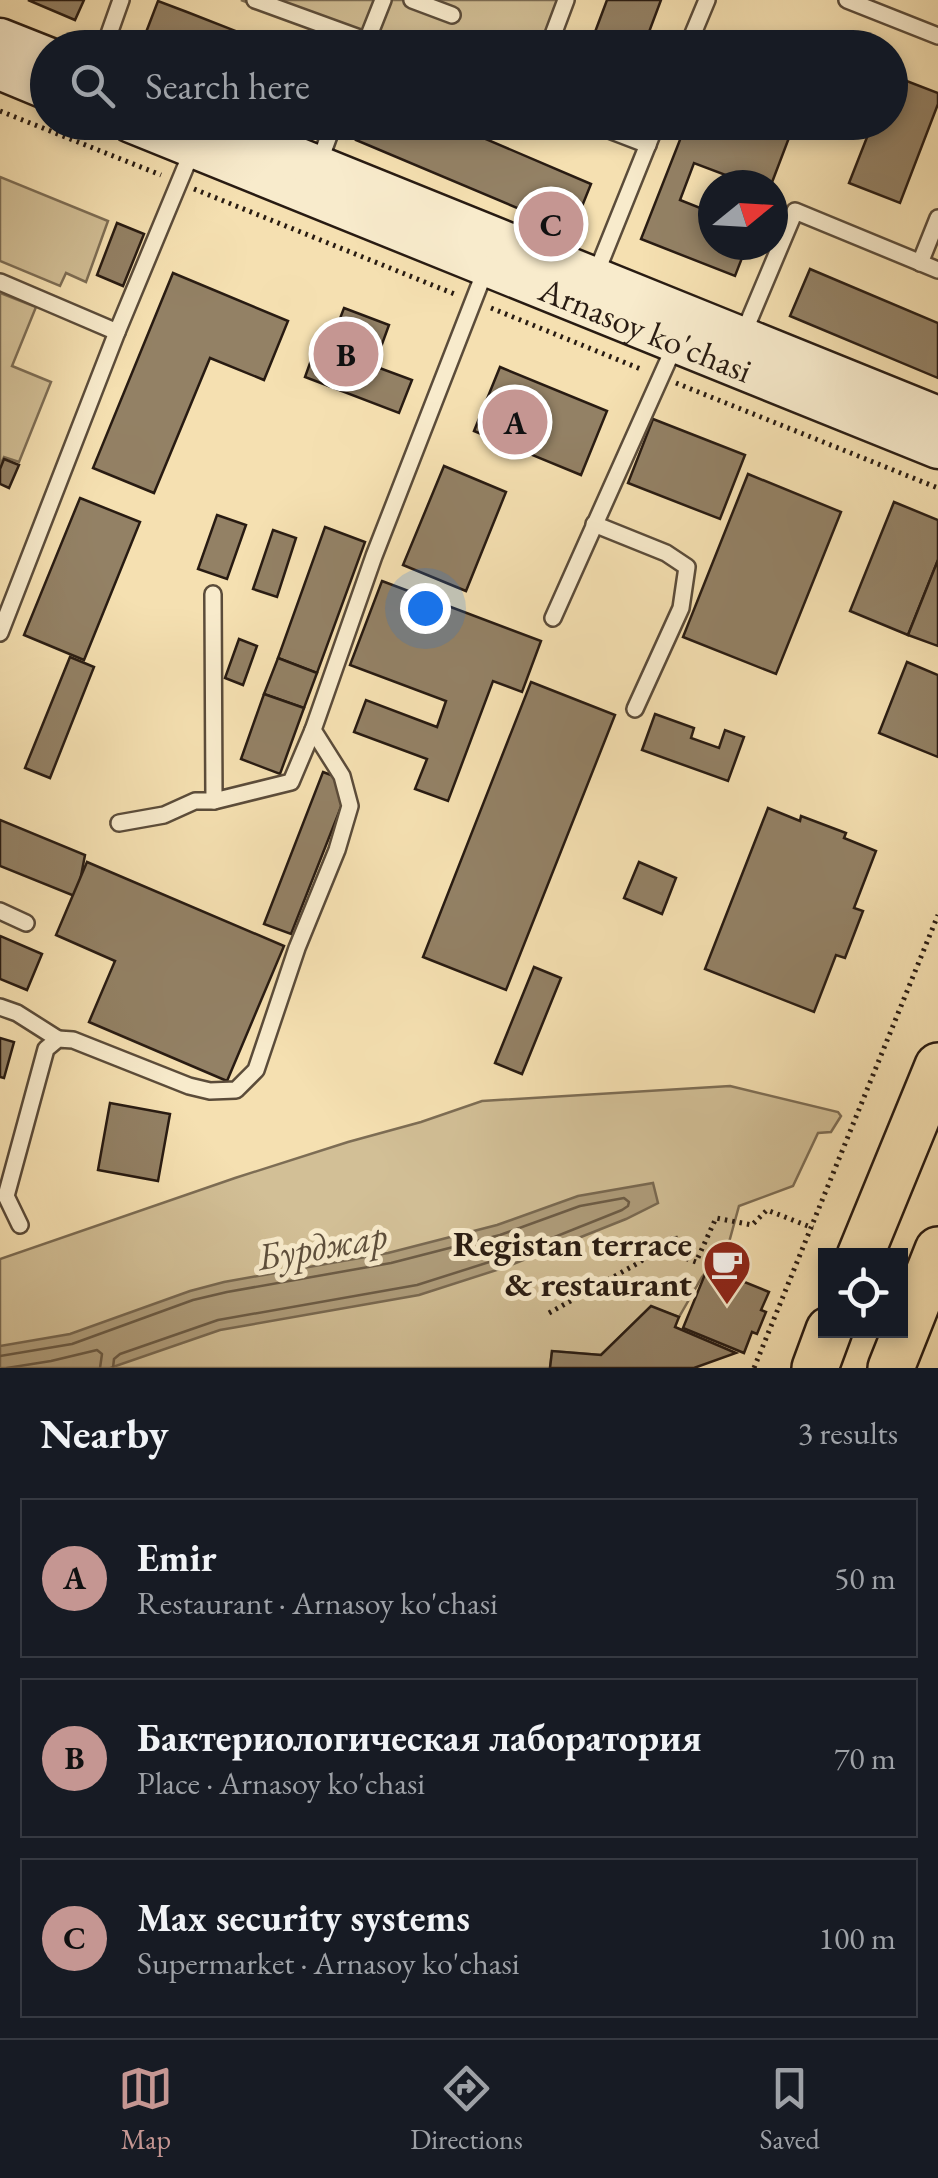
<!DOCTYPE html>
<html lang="en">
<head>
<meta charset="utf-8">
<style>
	body { margin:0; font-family:"EB Garamond",serif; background:#20242c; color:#f1f3f6 }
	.controls { position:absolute; right:30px; bottom:30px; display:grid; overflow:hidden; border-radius:0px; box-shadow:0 5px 15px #0003 }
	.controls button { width:90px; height:90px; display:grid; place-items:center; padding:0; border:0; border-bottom:2px solid #363941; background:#171b24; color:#f1f3f6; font:50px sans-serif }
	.compass { position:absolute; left:698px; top:170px; width:90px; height:90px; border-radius:50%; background:#171b24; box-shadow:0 5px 15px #0003; rotate:72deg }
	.you { position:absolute; left:425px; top:608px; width:35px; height:35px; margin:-25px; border:8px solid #fff; border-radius:50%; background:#1a73e8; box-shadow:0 0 0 15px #1a73e833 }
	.badge { display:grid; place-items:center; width:65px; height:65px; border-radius:50%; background:#c59692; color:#111; font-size:32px; font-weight:700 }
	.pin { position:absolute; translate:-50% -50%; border:5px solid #fff; box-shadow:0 2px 10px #0006 }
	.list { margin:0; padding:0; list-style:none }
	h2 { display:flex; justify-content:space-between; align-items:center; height:130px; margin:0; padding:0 40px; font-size:42px }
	h2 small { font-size:32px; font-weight:400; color:#9ea1a6 }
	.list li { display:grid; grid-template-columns:65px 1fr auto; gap:30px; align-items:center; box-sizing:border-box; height:160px; margin:0 20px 20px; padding:0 20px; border:2px solid #363941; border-radius:0px }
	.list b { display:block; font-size:38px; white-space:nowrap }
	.list p { margin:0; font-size:32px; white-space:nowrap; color:#9ea1a6 }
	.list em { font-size:32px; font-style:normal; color:#9ea1a6 }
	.icon { flex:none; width:55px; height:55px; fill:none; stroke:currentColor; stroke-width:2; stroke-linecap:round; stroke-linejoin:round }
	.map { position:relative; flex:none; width:938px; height:1368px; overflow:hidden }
	.search { position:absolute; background:#171b24; box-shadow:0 5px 15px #0003; left:30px; right:30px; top:30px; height:110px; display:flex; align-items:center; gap:25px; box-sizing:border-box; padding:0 35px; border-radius:55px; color:#9ea1a6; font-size:38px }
	.sheet { height:670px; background:#171b24 }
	nav { display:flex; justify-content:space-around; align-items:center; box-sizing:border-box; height:140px; border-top:2px solid #363941; background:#171b24; font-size:28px; color:#9ea1a6 }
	nav a { display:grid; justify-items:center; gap:5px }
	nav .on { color:#c59692 }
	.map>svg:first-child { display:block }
</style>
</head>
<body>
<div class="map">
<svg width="938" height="1368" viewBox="0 0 938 1368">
	<rect width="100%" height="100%" fill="#f5e0b1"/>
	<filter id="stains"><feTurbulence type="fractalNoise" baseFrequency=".002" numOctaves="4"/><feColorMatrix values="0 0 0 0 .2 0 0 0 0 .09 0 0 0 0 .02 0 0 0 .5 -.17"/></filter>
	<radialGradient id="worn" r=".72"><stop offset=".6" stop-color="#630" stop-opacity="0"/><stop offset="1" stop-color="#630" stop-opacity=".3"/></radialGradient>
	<!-- green -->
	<g fill="#d2bf96" stroke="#7d6d54" stroke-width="2.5">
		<polygon points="241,0 566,0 548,48 367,47"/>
		<polygon points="0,177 108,221 86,282 66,273 60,286 0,261"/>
		<polygon points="0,293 36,307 12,366 51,382 19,462 4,457 0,466"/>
		<polygon points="730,1086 838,1112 841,1116 831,1132 818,1133 793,1186 739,1206 728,1246 702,1277 679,1317 651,1307 601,1355 552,1351 550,1368 0,1368 0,1259 235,1178 348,1142 421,1122 482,1101"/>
	</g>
	<!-- water -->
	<polygon fill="#af9d7b" stroke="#796951" stroke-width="2.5" points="653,1183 658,1203 626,1219 506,1267 419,1295 220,1330 110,1368 0,1368 0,1346 70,1334 190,1291 224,1282 388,1253 497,1225 578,1196"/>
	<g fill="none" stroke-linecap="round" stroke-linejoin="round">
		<!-- shore -->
		<g stroke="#6c5c46" stroke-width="2.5">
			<polyline points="0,1356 72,1344 193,1300 227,1292 391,1263 500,1235 580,1206 624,1198 629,1202 628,1206 622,1210 502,1258 417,1285 218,1320 120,1354 114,1359 113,1368"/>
			<polyline points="7,1368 51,1361 97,1350 102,1354 100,1368"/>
		</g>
	</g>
	<!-- building -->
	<g fill="#938165" stroke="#281b12" stroke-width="2.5">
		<polygon points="28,0 84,0 75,20"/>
		<polygon points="607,0 661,0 643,48 589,48"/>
		<polygon points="158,1 187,12 279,48 140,48"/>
		<polygon points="891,75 938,93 938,104 900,203 849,183 873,122 890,122"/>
		<polygon points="363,122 446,122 591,184 572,231 356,140"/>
		<polygon points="687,122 795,122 771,185 752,185 694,163 680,200 713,213 713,245 747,245 735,276 641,239"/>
		<polygon points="117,223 144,234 123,286 97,275"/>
		<polygon points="810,269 938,323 938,378 790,316"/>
		<polygon points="173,273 288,321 264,380 210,358 154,493 93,468"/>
		<polygon points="344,308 389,325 374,366 412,380 399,413 305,377 319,338 331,342"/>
		<polygon points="500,367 607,411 581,475 474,431"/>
		<polygon points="653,419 745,455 720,519 628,483"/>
		<polygon points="4,459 19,465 9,488 0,484 0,469"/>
		<polygon points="444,466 506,492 466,591 403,565"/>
		<polygon points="748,474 841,512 776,674 683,637"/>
		<polygon points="80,498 140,522 84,660 24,635"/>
		<polygon points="894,502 938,520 938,560 908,635 850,611"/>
		<polygon points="217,515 246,525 227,579 198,569"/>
		<polygon points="325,527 365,542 317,673 278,658"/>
		<polygon points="273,530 296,538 277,597 253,589"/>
		<polygon points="938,560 938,646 908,635"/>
		<polygon points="382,581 541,641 522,692 493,681 448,801 415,789 427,759 354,732 366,700 437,727 446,701 350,665"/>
		<polygon points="239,639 257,646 243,685 225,678"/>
		<polygon points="70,657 94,667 50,778 25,768"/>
		<polygon points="278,658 317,673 304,708 264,694"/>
		<polygon points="907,662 938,675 938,757 879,733"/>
		<polygon points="531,682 615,715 506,990 423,957"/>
		<polygon points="264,694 304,708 280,774 241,759"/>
		<polygon points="655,714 694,728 691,738 719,748 725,730 744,737 728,781 642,750"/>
		<polygon points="323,772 339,778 343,802 291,934 264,924"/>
		<polygon points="768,808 800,821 801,816 846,833 844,838 876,851 854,908 863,911 845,958 836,955 814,1012 705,969"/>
		<polygon points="0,820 85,855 77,897 0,866"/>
		<polygon points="87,862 284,946 227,1081 89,1022 115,961 56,935"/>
		<polygon points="639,862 676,878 662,914 624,898"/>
		<polygon points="0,936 42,954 27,990 0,979"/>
		<polygon points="534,967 561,978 522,1074 495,1063"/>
		<polygon points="0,1038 14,1042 4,1078 0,1077"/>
		<polygon points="110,1103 170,1114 158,1181 98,1170"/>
		<polygon points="727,1254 744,1261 737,1279 769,1292 761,1310 766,1312 757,1334 752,1332 744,1353 683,1328 708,1267 719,1272"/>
		<polygon points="651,1306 679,1317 675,1327 736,1353 694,1368 550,1368 552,1351 601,1355"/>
	</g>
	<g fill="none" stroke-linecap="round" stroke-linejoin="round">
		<!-- lane casing -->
		<g stroke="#5b4c3a" stroke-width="20">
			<g id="lane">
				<polyline points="255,0 387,48"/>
				<polyline points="412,0 452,15"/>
				<polyline points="847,0 938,36"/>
				<polyline points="104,48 121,0"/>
				<polyline points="364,48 383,0"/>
				<polyline points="548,48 566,0"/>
				<polyline points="687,48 707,0"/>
				<polyline points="588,122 648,145"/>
				<polyline points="319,163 334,122"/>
				<polyline points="920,263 938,218"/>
				<polyline points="595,276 657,122"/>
				<polyline points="0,282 117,332"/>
				<polyline points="742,337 795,211 938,270"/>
				<polyline points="594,524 666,553 687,567 681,608 635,709"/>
				<polyline points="213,594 214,801 291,782 313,730"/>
				<polyline points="553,618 676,343"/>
				<polyline points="0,633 117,332 193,149"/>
				<polyline points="119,823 164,815 195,801 214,801"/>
				<polyline points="0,911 26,923"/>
				<polyline points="0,1007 17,1013 58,1039"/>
				<polyline points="20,1225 6,1196 46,1049 58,1039 73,1040 189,1086 210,1091 236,1090 256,1070 297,948 337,850 350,806 342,776 313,730 374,556 487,266"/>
			</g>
		</g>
		<!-- secondary casing -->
		<g stroke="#281b12" stroke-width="45">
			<g id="secondary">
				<polyline points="0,39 48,58"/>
				<polyline points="0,69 48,89"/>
				<path id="s1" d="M 131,122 L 938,448"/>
				<polyline points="208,122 938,417"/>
			</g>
		</g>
		<!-- primary casing -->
		<g stroke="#281b12" stroke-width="50">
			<g id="primary">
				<polyline points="860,1256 938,1066"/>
				<polyline points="815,1368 829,1330"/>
				<polyline points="891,1368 938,1250"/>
			</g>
		</g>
		<!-- path -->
		<g stroke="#281b12" stroke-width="5" stroke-dasharray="2.5 5" stroke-linecap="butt">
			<polyline points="0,111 161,175"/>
			<polyline points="194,189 457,295"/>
			<polyline points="491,308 643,370"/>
			<polyline points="676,383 938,488"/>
			<polyline points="675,1236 676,1255 696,1262 716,1218 752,1225 767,1210 813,1228"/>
			<polyline points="549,1313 640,1262 675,1236"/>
			<polyline points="754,1368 938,915"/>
		</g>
		<!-- lane -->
		<use href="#lane" stroke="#f8ebcc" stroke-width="15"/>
		<!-- secondary -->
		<use href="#secondary" stroke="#f8ebcc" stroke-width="40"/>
		<!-- primary -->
		<use href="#primary" stroke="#f5e0b1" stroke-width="45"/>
	</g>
	<!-- icons -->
	<defs>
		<g id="cafe-pin" transform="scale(2.5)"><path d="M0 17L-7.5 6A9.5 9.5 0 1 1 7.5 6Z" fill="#8f2418" stroke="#f8ebcc"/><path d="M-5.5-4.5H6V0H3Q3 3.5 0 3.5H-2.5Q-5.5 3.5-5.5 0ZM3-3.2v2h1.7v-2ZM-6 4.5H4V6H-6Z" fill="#fff"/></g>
	</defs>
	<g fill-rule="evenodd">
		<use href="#cafe-pin" x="727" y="1264"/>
	</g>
	<g text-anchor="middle" stroke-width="10" stroke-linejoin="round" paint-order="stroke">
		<!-- street labels -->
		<g font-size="35" fill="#281b12" stroke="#f8ebcc">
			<text dy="12" stroke="none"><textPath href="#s1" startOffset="555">Arnasoy ko'chasi</textPath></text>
		</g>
		<!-- poi labels -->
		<g font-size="35" font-weight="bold" fill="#281b12" stroke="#f8ebcc" text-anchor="end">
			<text x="692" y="1256">Registan terrace<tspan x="692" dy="40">&amp; restaurant</tspan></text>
		</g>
		<!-- water labels -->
		<g font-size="38" font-style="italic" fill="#5e4f3c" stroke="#f8ebcc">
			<text transform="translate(322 1246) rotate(-10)" y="13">Бурджар</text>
		</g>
	</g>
	<rect width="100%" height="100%" filter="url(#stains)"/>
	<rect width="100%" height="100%" fill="url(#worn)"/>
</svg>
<div class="controls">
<button><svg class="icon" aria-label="locate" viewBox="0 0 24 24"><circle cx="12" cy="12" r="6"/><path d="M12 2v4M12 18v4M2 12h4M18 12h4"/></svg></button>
</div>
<svg class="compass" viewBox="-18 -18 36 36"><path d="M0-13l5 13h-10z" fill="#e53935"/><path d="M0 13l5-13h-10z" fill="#9ea1a6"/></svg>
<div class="you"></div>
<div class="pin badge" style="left:515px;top:422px">A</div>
<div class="pin badge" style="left:346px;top:354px">B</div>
<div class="pin badge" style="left:551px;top:224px">C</div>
<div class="search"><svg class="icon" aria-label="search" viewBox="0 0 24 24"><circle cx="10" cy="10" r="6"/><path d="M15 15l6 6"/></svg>Search here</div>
</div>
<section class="sheet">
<h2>Nearby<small>3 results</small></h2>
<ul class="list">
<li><span class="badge">A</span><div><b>Emir</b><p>Restaurant · Arnasoy ko'chasi</p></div><em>50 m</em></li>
<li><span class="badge">B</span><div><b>Бактериологическая лаборатория</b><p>Place · Arnasoy ko'chasi</p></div><em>70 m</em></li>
<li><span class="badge">C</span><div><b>Max security systems</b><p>Supermarket · Arnasoy ko'chasi</p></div><em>100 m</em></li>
</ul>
</section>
<nav>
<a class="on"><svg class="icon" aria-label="map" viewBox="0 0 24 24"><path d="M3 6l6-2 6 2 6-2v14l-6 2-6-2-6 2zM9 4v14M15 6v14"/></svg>Map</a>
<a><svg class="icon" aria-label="directions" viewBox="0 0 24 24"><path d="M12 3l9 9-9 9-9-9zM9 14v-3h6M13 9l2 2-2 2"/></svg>Directions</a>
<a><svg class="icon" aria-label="saved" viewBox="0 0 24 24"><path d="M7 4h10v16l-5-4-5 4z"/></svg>Saved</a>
</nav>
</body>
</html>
